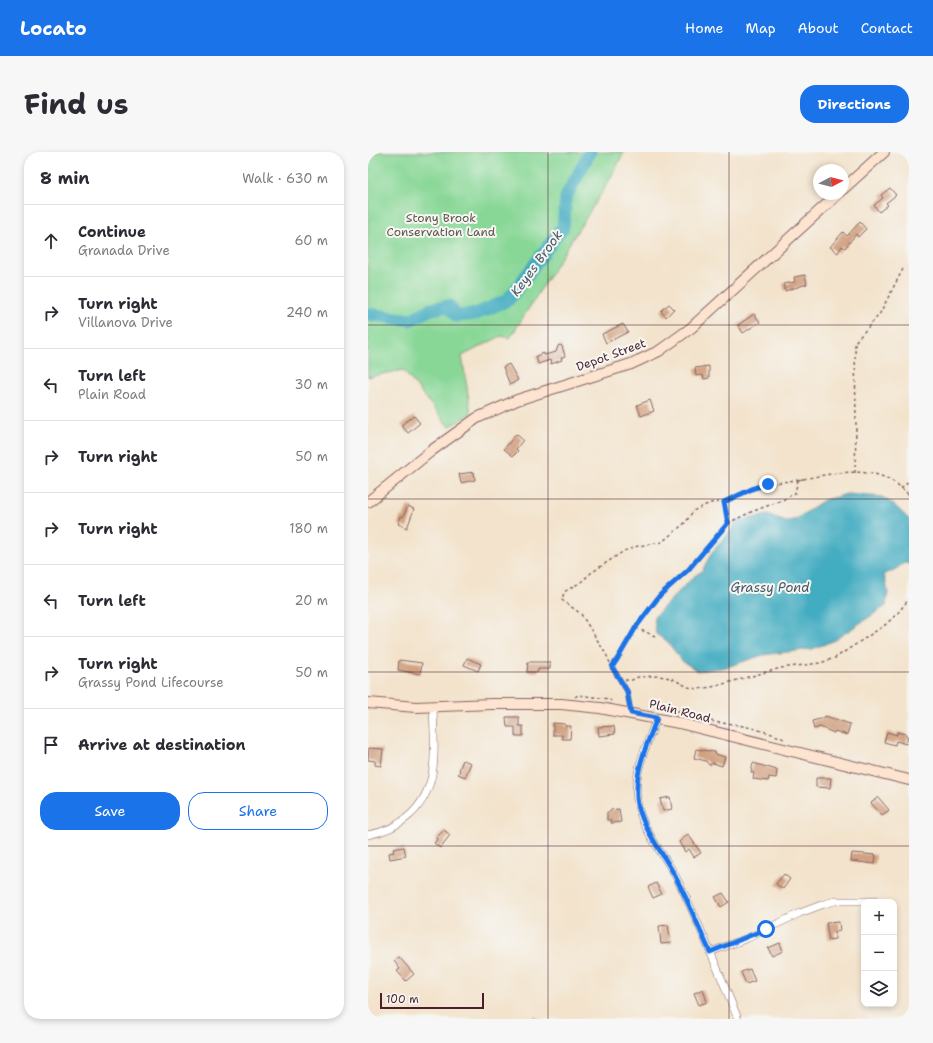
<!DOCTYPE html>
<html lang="en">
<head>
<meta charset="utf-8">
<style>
	body { margin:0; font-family:"Shantell Sans",sans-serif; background:#f7f7f7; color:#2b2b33 }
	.controls { position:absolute; right:12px; bottom:12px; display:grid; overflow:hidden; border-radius:8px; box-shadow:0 2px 6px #0003 }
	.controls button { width:36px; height:36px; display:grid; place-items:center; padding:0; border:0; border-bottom:1px solid #e1e1e2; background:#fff; color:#2b2b33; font:20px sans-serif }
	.compass { position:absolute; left:445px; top:12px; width:36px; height:36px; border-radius:50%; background:#fff; box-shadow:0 2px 6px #0003; rotate:83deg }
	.scale { position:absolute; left:12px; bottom:10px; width:104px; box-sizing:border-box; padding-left:4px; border:2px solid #4a1f2b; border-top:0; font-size:11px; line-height:14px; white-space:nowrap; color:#4a1f2b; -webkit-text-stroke:3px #f6f6f2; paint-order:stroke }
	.stop { position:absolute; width:12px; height:12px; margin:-9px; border:3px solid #1a73e8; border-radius:50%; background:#fff }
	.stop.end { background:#1a73e8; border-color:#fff; box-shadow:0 1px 4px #0008 }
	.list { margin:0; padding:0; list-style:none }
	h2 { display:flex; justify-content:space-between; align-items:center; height:52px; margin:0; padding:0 16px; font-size:17px }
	h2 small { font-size:13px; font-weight:400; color:#7c7c81 }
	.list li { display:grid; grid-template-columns:26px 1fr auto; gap:12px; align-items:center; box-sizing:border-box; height:72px; padding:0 16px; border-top:1px solid #e1e1e2 }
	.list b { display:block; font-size:15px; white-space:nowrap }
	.list p { margin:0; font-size:13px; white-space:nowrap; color:#7c7c81 }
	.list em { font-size:13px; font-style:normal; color:#7c7c81 }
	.actions { display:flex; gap:8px; padding:12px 16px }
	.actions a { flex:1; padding:9px 0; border:1px solid #1a73e8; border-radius:16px; text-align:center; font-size:14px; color:#1a73e8 }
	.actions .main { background:#1a73e8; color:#fff }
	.icon { flex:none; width:22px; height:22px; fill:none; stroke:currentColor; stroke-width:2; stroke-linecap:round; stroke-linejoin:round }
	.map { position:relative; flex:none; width:541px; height:867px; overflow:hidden; border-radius:16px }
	header { display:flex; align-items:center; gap:24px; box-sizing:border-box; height:56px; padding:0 20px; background:#1a73e8; color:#fff }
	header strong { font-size:19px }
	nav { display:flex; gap:22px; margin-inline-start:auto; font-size:14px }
	.intro { display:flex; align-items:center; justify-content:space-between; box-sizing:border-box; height:96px; padding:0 24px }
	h1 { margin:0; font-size:28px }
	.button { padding:10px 18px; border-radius:16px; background:#1a73e8; color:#fff; font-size:14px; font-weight:700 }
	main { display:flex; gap:24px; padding:0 24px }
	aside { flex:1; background:#fff; border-radius:16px; box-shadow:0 2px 6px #0003 }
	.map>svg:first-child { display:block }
</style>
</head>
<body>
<header>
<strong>Locato</strong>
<nav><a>Home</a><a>Map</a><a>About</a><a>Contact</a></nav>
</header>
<div class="intro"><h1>Find us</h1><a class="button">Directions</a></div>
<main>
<aside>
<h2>8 min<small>Walk · 630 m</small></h2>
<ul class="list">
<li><svg class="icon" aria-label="ahead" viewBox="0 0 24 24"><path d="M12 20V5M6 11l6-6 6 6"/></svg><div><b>Continue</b><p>Granada Drive</p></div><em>60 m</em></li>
<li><svg class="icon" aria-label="right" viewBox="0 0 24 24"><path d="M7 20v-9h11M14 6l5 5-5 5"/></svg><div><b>Turn right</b><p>Villanova Drive</p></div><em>240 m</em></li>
<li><svg class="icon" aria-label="left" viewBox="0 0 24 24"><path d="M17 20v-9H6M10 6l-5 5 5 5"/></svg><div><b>Turn left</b><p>Plain Road</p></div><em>30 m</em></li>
<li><svg class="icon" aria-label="right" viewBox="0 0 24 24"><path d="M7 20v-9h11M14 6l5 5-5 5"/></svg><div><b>Turn right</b></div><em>50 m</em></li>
<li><svg class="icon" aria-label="right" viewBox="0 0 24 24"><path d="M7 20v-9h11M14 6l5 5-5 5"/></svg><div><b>Turn right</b></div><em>180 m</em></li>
<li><svg class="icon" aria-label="left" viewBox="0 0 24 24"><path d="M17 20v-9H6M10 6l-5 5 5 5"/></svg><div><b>Turn left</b></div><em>20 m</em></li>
<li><svg class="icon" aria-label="right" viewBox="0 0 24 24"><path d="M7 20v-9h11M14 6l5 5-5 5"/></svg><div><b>Turn right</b><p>Grassy Pond Lifecourse</p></div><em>50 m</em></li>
<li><svg class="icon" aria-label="arrive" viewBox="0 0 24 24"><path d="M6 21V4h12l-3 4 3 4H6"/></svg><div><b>Arrive at destination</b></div></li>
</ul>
<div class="actions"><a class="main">Save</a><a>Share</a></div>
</aside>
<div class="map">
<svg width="541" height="867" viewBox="0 0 541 867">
	<rect width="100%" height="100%" fill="#f6f6f2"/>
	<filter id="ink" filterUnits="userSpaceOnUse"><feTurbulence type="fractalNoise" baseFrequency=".025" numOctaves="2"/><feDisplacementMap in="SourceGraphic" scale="8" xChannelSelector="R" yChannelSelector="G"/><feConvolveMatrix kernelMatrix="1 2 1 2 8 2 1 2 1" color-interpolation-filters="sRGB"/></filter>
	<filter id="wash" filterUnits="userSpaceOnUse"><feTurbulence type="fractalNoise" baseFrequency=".012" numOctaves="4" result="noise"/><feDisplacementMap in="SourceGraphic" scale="16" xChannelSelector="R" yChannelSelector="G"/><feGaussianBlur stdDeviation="0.9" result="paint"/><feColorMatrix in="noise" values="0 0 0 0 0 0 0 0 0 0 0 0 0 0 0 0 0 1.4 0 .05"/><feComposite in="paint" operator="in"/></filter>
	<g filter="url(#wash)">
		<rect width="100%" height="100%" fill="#f3e3cc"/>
		<!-- green -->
		<polygon fill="#88d796" stroke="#697b60" points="0,0 179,0 182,3 184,0 256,0 241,29 142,186 133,184 94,204 103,261 81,275 35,218 0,225"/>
		<!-- water -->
		<polygon fill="#42acc1" stroke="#466676" points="479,342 514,345 525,352 541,367 541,412 536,411 525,419 516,422 520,440 518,454 465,489 444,497 395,503 359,515 330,519 314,509 299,489 288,482 286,465 325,425 334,419 344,400 362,380 368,369 400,363 418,370 428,367 456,348"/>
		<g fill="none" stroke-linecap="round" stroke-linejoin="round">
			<!-- stream -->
			<polyline stroke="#42acc1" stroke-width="2" points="167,865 168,867"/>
			<!-- river -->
			<polyline stroke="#42acc1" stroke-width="13" points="0,162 42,168 63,157 81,154 88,164 108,162 140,148 195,75 198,45 222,0"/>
		</g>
		<g id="blocks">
			<!-- building -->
			<g fill="#d1a181">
				<polygon points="522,36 528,43 518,51 520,53 511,60 506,53 515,46 513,43"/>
				<polygon points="492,70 498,77 490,85 488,82 477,96 474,94 470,101 462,95 475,80 479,84"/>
				<polygon points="437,123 439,132 417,139 415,132 427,130 426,125"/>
				<polygon points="301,152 306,157 298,165 293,159"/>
				<polygon points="386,162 392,170 375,181 370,173"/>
				<polygon points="255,172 260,180 238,191 234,182"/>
				<polygon points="192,193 194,194 197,204 193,206 194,208 183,212 182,208 170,212 168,204 176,201 176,203 188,200 190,194"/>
				<polygon points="141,212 150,228 142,233 135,215"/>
				<polygon points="341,214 341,226 336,227 335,223 328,224 327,216"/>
				<polygon points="282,248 286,259 273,264 269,253"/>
				<polygon points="46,264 52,271 40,281 33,273"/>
				<polygon points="148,282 155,288 148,297 150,299 145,304 136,297"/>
				<polygon points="106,320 107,328 93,331 91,322"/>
				<polygon points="40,354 46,357 39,376 30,372 33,364 35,365"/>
				<polygon points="99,506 113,512 110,519 96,513"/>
				<polygon points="31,508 54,511 52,522 30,518"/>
				<polygon points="160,510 182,510 182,517 170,517 170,520 159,520"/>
				<polygon points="457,564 482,572 479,583 467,579 466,581 452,575 446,577 444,569 456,566"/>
				<polygon points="138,565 151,565 151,574 155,574 155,584 147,584 147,575 139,575"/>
				<polygon points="185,571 197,572 197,574 203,574 202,587 194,587 194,583 185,583"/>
				<polygon points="246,574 247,582 231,584 230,575"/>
				<polygon points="519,580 529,583 529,580 538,582 538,584 540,585 538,592 528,589 527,593 516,590"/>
				<polygon points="1,596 15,597 13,614 7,613 7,609 0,608"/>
				<polygon points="328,597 347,600 347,602 357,605 354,614 345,611 341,613 338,609 326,606"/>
				<polygon points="95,608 103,611 97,625 90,622 92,619 91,618"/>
				<polygon points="385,611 409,618 408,626 401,625 400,629 385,627 386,621 383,620"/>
				<polygon points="448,626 463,626 462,636 448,635"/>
				<polygon points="302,645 304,657 295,659 292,647"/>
				<polygon points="510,645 521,658 514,663 503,651"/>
				<polygon points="251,657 253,670 243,671 243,668 239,668 239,660 242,660 242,658"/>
				<polygon points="76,678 82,683 72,696 66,691 69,688 68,686"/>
				<polygon points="320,682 333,701 326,705 321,697 317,700 311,690"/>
				<polygon points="36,695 38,704 22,707 21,701 26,700 25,697"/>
				<polygon points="484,701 508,703 507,712 483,709"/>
				<polygon points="416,722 422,727 415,737 408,732"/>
				<polygon points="288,731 294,742 285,746 280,735"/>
				<polygon points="355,741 361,750 353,755 347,745"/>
				<polygon points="471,770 472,779 467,780 467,787 461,788 458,771"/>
				<polygon points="300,773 303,791 293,792 291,774"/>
				<polygon points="412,791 415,799 404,804 400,796"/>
				<polygon points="31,805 46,822 38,829 29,819 32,817 26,809"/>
				<polygon points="382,817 387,829 378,832 373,820"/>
				<polygon points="335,837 339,850 331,853 326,841"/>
			</g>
		</g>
	</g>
	<g filter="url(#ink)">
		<use href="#blocks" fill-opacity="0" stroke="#856463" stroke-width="1"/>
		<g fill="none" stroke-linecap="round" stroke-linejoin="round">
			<!-- lane casing -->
			<g stroke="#856463" stroke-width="5">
				<polyline id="lane" points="244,515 259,539 263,560"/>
			</g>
			<!-- street casing -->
			<g stroke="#856463" stroke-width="8">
				<g id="street">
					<path d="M 289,566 C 279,592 265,620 269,649 C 273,677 296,702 309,727 C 332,772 351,820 370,867"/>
					<path d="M 0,683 C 16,680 30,674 42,663 C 73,634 66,594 65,555"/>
					<polyline points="342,800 380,786 432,761 456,752 467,749 506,749"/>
				</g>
			</g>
			<!-- secondary casing -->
			<g stroke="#856463" stroke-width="12">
				<g id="secondary">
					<polyline points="475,37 516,0"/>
					<polyline points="0,350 63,299 109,266 149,248 263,212 291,199 323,176 470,42"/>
					<polyline points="0,551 48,555 124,552 193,552 232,556 311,571 541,628"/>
				</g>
			</g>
			<!-- path -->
			<g stroke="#856463" stroke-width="1.5" stroke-dasharray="3 3" stroke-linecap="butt">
				<polyline points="487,321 488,274 487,190 511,163 536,115"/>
				<polyline points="533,336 541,329"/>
				<polyline points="356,350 360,371"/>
				<polyline points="268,476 287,484"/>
				<polyline points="247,510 268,475 292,443 320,419 360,371 383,360 415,348 427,341 430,328"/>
				<path d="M 242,511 L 238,502 L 213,462 L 194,448 L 196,440 L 213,430 L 223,421 L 256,399 L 270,394 L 294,390 L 318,370 L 325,359 L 342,351 L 356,350 L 386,336 L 400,332 L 435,327 L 430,328 C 456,323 490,315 516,325 C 525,328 534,336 541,343"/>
				<polyline points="257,528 264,528 270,525 291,524 303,526 320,535 329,537 344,535 413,516 452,511 467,506 517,473 529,462 541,447"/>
				<polyline points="207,545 210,543 241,547 243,549"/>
				<path d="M 303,560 C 321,556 330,566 347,570 C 353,572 359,571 365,572 C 381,575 405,581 418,588"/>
			</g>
			<!-- lane -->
			<use href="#lane" stroke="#fff" stroke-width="3.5"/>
			<!-- street -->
			<use href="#street" stroke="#fff" stroke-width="7"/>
			<!-- secondary -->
			<use href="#secondary" stroke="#fde4d0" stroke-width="10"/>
		</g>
	</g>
	<g fill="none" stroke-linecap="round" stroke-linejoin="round" filter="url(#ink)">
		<!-- route -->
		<path stroke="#1a73e8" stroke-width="5" d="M 398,777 L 342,800 C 331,776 321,751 309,728 C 297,703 271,673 269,646 C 267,617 279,592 289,566 L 263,561 L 259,539 L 244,515 L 250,506 L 268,475 L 292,443 L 320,418 L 360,371 L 356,350 L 386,336 L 400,332"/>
	</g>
	<!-- grid -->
	<path fill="none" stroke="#4a1f2b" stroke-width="1" stroke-opacity="0.55" d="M 180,0 L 180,867M 361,0 L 361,867M 0,173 L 541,173M 0,347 L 541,347M 0,520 L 541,520M 0,694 L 541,694"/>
	<g text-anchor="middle" stroke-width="4" stroke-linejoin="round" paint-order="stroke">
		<!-- park labels -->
		<g font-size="12" fill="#5d564b" stroke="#f6f6f2">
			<text x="73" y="70">Stony Brook<tspan x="73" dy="14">Conservation Land</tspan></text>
		</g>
		<!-- street labels -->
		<g font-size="12" fill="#4a1f2b" stroke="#f6f6f2">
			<text transform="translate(243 203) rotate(-20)" y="4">Depot Street</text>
			<text transform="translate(312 559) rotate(14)" y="4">Plain Road</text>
		</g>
		<!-- water labels -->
		<g font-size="13" font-style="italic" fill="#475767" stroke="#f6f6f2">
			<text transform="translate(168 111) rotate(-54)" y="5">Keyes Brook</text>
			<text x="402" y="440">Grassy Pond</text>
		</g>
	</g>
</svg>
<div class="controls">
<button>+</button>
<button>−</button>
<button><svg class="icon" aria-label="layers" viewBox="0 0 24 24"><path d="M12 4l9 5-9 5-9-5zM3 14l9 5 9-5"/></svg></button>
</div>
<svg class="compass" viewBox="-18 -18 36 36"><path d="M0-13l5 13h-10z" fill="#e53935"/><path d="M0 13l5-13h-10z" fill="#7c7c81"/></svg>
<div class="scale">100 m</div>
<div class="stop" style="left:398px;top:777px"></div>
<div class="stop end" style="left:400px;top:332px"></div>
</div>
</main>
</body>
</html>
